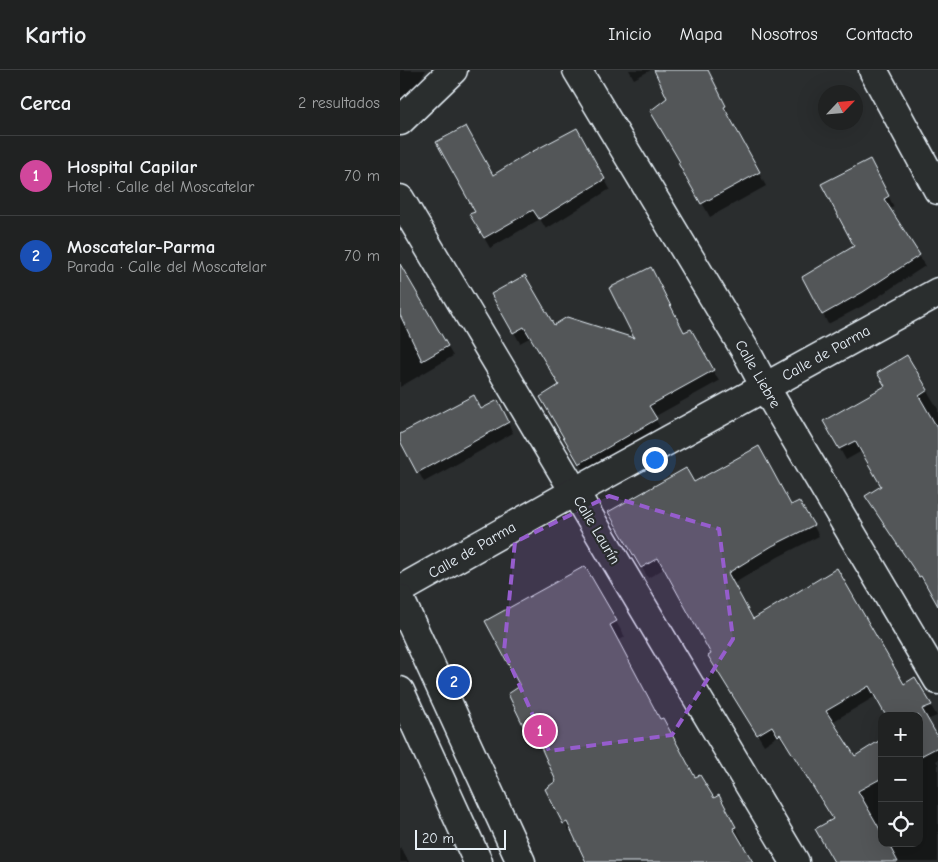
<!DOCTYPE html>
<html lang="es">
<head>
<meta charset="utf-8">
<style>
	body { margin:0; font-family:"Comic Neue",sans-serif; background:#2d2f2f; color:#f1f3f6 }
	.controls { position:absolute; right:15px; bottom:15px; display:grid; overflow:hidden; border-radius:10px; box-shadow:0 5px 20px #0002 }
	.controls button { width:45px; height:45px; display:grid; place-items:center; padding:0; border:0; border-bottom:1px solid #3d3f40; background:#202222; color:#f1f3f6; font:25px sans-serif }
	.compass { position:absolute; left:418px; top:15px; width:45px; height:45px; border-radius:50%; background:#202222; box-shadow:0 5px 20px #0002; rotate:64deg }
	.scale { position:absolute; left:15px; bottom:12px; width:91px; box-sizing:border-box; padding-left:5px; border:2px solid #e8f1f8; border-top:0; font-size:14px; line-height:18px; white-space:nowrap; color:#e8f1f8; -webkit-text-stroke:4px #2a2d2e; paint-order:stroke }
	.you { position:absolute; left:254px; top:389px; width:18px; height:18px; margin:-12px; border:4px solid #fff; border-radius:50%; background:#1a73e8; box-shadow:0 0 0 8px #1a73e833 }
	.badge { display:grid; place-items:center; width:32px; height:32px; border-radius:50%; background:#ff9aa2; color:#fff; font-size:16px; font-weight:700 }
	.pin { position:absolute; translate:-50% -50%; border:2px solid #fff; box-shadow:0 1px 5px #0006 }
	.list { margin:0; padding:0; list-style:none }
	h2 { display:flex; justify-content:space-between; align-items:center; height:65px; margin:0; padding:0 20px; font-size:21px }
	h2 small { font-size:16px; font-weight:400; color:#a2a4a5 }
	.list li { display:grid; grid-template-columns:32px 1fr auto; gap:15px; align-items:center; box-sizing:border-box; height:80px; padding:0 20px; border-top:1px solid #3d3f40 }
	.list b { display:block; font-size:19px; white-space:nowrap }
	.list p { margin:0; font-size:16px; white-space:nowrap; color:#a2a4a5 }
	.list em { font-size:16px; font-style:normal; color:#a2a4a5 }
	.icon { flex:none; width:28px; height:28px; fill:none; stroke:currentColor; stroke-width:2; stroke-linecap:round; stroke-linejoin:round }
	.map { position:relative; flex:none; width:538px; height:792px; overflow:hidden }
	header { display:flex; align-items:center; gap:30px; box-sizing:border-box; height:70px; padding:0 25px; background:#202222; border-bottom:1px solid #3d3f40 }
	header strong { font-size:24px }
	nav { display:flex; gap:28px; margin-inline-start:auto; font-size:18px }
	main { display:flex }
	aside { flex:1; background:#202222 }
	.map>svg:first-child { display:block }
</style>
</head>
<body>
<header>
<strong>Kartio</strong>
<nav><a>Inicio</a><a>Mapa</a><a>Nosotros</a><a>Contacto</a></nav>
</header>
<main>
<aside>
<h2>Cerca<small>2 resultados</small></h2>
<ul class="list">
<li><span class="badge" style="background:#d1479c">1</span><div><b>Hospital Capilar</b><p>Hotel · Calle del Moscatelar</p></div><em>70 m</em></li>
<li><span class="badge" style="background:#1a4fb4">2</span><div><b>Moscatelar-Parma</b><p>Parada · Calle del Moscatelar</p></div><em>70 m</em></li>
</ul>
</aside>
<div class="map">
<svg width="538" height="792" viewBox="0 0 538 792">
	<rect width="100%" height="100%" fill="#2a2d2e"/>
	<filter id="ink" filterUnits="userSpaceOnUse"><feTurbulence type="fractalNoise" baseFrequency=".02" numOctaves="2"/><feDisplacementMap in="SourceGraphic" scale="10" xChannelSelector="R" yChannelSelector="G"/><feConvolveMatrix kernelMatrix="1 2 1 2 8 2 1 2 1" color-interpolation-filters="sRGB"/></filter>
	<g filter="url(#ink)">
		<!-- shadow -->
		<g fill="#0007" fill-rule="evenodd">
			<polygon points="0,0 26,0 20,10 0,31"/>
			<polygon points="229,0 251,0 234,9"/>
			<polygon points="255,0 308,0 332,50 330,51 366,116 310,147 280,93 281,92 269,29"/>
			<polygon points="177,60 210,119 146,159 140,149 90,178 71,145 77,143 92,106"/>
			<polygon points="475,100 494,137 489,139 525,196 470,232 428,254 423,244 455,176"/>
			<polygon points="0,196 53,286 0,317"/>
			<polygon points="93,224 153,257 237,271 284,264 290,261 319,311 254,347 262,360 186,403 141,327 161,316 131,267 120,273"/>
			<polygon points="507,287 538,339 538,532 529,516 527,518 473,437 482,417 462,381 446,390 425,352 486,317"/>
			<polygon points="81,340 103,342 113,363 24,412 0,368 0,365"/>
			<path d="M 294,414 L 391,437 L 413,455 L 419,466 L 378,487 L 333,514 L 353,551 L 503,616 L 515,609 L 537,646 L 527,650 L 538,669 L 538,690 L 536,691 L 538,694 L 538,792 L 436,792 L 434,749 L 387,674 L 385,675 L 379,665 L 364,675 L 316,597 L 313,585 L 265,498 L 248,508 L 210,442 ZM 476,626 L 519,646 L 519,773 L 482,773 L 482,671 L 454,687 L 432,652 Z"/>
			<polygon points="184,497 225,567 218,571 260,650 295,709 327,743 344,773 341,775 352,792 188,792 176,768 174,769 165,753 157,712 140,671 135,674 126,658 122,617"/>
			<polygon points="0,777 9,792 0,792"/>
		</g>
		<!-- building -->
		<g fill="#535759" stroke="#e8f1f8">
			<polygon points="254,0 308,0 326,36 324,37 360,102 301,134 278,93 280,92 250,41 267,28"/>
			<polygon points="66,56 93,105 124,86 177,58 205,109 139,149 133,140 84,168 69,144 75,142 36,72"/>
			<polygon points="470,89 489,126 484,129 520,185 463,222 422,245 402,207 454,176 421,114"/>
			<polygon points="0,194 48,276 22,291 0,245"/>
			<polygon points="251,197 284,262 291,259 314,300 249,336 257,349 179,394 140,327 159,315 124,257 113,263 91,224 125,205 154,255 167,247 234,268 209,218"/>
			<polygon points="507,285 528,320 519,326 538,359 538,536 521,506 519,507 465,426 481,416 455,371 439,379 423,351 485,316 477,303"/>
			<polygon points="74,325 81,339 98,330 109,352 17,403 0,371 0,364"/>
			<polygon points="359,376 391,435 399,431 414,455 372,476 328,503 353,549 437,498 504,614 515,607 532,635 522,639 538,667 538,677 519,687 519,646 486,646 469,616 426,641 455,686 482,669 482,708 458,721 482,763 482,773 488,773 498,792 434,792 415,759 433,749 380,664 378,666 372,656 357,665 308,586 311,584 258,488 241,498 208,442 286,398 294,412"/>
			<polygon points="185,496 217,551 210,555 260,649 263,648 295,707 300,705 314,728 319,725 336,757 333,758 353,792 186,792 167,752 163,754 145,719 156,711 131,655 125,659 108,624 120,616 85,551"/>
		</g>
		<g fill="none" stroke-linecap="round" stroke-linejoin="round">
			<!-- minor casing -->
			<g stroke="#e8f1f8" stroke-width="31">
				<g id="minor">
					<polyline points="177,0 348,285 365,317 538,610"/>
					<polyline points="473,0 538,120"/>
					<polyline points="0,51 53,0"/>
					<polyline points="0,129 395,792"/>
					<polyline points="0,520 174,422 538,222"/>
					<polyline points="0,529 121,792"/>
					<polyline points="0,621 78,792"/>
				</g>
			</g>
			<!-- minor -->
			<use href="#minor" stroke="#2a2d2e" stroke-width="28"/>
		</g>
	</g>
	<!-- marked area -->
	<path fill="#965dcd" fill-opacity="0.2" stroke="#965dcd" stroke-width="4" stroke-dasharray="10 6" stroke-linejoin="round" d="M 209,426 L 319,459 L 333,569 L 272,665 L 149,681 L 104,581 L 115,472 Z"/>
	<g text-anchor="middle" stroke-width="4.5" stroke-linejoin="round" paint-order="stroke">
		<!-- street labels -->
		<g font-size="15" fill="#e8f1f8" stroke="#2a2d2e">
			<text transform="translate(426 283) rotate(-29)" y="5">Calle de Parma</text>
			<text transform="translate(358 304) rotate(60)" y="5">Calle Liebre</text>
			<text transform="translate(197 460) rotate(59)" y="5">Calle Laurín</text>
			<text transform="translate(72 480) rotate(-30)" y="5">Calle de Parma</text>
		</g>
	</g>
</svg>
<div class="controls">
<button>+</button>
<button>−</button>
<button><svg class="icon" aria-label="locate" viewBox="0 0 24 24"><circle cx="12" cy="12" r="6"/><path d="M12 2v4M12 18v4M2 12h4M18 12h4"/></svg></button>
</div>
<svg class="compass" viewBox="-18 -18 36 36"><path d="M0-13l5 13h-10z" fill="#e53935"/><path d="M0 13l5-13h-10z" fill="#a2a4a5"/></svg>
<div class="scale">20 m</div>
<div class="you"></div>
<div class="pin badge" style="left:140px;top:661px;background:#d1479c">1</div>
<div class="pin badge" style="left:54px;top:612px;background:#1a4fb4">2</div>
</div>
</main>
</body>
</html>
